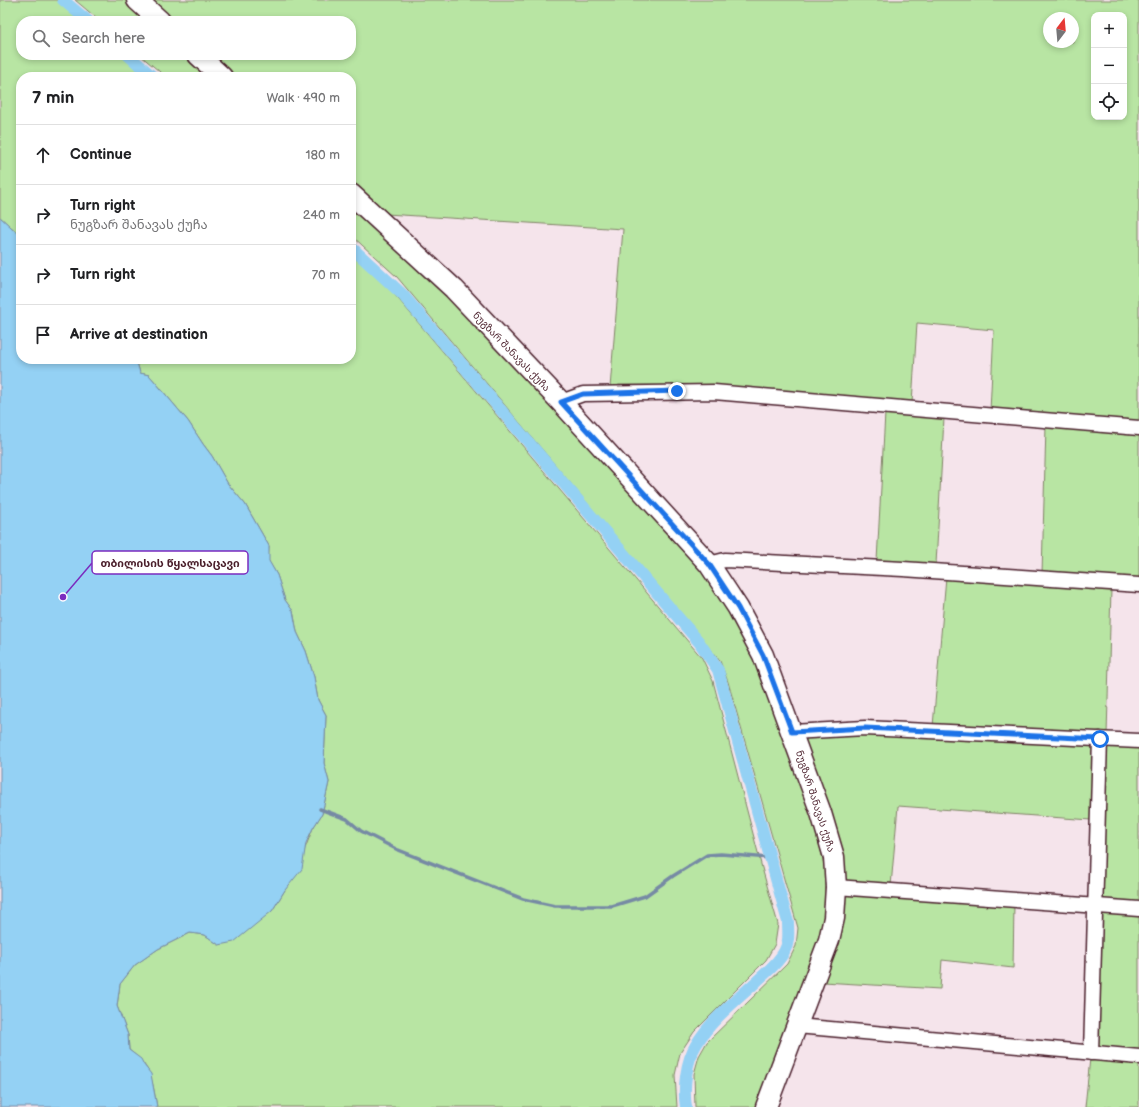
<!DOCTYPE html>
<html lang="en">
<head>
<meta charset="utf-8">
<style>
	body { margin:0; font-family:"Balsamiq Sans","Noto Sans Georgian",sans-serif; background:#f6f6f6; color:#202124 }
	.controls { position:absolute; right:12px; top:12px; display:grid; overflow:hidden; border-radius:8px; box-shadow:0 2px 6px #0003 }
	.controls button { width:36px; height:36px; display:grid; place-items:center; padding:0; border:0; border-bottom:1px solid #e0e0e0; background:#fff; color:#202124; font:20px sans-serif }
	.compass { position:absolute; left:1043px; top:12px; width:36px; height:36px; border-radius:50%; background:#fff; box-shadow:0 2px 6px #0003; rotate:16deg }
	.stop { position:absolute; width:12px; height:12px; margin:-9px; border:3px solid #1a73e8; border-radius:50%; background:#fff }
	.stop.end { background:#1a73e8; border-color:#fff; box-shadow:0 1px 4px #0008 }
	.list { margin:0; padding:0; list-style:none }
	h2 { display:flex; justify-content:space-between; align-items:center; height:52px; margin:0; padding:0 16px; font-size:17px }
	h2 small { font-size:13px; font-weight:400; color:#757577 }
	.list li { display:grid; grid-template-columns:26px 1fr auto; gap:12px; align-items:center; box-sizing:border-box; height:60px; padding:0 16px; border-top:1px solid #e0e0e0 }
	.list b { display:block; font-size:15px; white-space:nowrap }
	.list p { margin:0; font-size:13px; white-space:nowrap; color:#757577 }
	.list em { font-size:13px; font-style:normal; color:#757577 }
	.icon { flex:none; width:22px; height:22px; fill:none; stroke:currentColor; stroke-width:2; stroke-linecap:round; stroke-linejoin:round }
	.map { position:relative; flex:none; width:1139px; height:1107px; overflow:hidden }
	.search { position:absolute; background:#fff; box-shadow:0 2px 6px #0003; left:16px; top:16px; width:340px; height:44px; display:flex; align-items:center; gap:10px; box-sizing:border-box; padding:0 14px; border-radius:16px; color:#757577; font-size:15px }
	.panel { position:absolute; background:#fff; box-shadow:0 2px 6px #0003; left:16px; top:72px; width:340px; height:292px; border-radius:16px }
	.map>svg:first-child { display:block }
</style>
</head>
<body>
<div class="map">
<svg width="1139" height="1107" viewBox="0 0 1139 1107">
	<rect width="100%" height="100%" fill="#f5e4eb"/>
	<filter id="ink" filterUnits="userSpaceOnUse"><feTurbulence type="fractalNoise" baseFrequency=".025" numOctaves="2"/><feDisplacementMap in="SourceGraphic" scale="8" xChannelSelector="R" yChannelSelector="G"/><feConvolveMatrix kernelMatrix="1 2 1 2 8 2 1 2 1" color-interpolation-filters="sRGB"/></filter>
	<g filter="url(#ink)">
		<!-- green -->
		<g fill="#b8e5a3" stroke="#818267" fill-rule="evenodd">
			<polygon points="0,0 58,0 83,21 21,21 21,55 123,55 148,77 21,77 21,236 0,217"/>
			<polygon points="75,0 127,0 150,21 100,21"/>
			<path d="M 144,0 L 1139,0 L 1139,423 L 990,411 L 994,330 L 917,323 L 912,403 L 718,386 L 619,385 L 610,388 L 623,229 L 386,214 L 351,186 L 351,77 L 230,77 L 205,55 L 351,55 L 351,21 L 168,21 ZM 1094,15 L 1124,15 L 1124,117 L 1094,117 ZM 1049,18 L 1073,18 L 1073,42 L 1049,42 Z"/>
			<polygon points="140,55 188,55 212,77 166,77"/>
			<polygon points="351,203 438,282 713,583 755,652 818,836 825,870 825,904 821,933 757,1107 695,1107 694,1074 699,1056 707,1042 787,964 796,946 798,928 728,682 720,661 397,277 351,235"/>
			<path d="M 351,254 L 389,288 L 702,658 L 713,681 L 762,868 L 778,924 L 775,944 L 766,960 L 694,1032 L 680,1053 L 675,1075 L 677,1107 L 157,1107 C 152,1080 152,1067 129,1050 L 128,1035 L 117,1006 L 120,984 L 135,965 L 158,949 L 190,933 L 205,935 L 219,945 L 272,911 L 285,890 L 304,851 L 313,828 L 322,814 L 329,782 L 324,763 L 326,715 L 318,700 L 314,677 L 306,651 L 297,632 L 293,611 L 285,600 L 277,575 L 268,560 L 269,546 L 245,504 L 228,484 L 212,456 L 203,444 L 188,421 L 156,383 L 149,375 L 140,373 L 136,359 L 351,359 Z"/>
			<polygon points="885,413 944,418 936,564 877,561"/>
			<polygon points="1046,426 1139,433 1139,581 1042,574"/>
			<polygon points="946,577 1111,589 1107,735 933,726"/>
			<polygon points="867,733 1095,744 1091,820 898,806 891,886 845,882 800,737"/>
			<polygon points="1105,744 1139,745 1139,904 1100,901"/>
			<polygon points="844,892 1014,904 1013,968 942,960 940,989 823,982"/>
			<polygon points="1099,910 1139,912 1139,1053 1095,1049"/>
			<polygon points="1090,1058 1139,1062 1139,1107 1085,1107"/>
		</g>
		<!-- water -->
		<polygon fill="#94d1f4" stroke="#768aa4" points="0,217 21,236 21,359 136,359 140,373 149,375 156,383 188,421 203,444 212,456 228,484 245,504 269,546 269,561 277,575 285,600 293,611 297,632 306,651 314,677 318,700 326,715 324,763 329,782 322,814 313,828 306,843 302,869 285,890 272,911 234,942 219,945 205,935 190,933 158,949 135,965 120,984 117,1006 128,1035 129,1050 141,1059 144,1065 151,1074 157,1107 0,1107"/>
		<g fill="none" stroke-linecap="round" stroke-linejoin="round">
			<!-- stream -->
			<polyline stroke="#768aa4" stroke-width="3.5" points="320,809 347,819 361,831 398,850 523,899 555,906 612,906 645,896 673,876 707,855 721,854 770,858"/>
			<!-- canal -->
			<g stroke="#94d1f4" stroke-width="12">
				<polyline points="63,0 88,21"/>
				<polyline points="128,55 153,77"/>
				<path d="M 351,247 L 402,294 L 699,642 L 718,670 L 788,922 C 788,932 790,942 784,952 C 778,964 765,973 755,983 C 735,1001 710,1021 696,1045 C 686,1061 683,1089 686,1107"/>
			</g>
			<!-- minor casing -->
			<g stroke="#4a1f2b" stroke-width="17">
				<g id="minor">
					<polyline points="561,402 583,394 714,392 1139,428"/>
					<polyline points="709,564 725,560 903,569 1139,585"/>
					<polyline points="792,732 865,728 1139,741"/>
					<polyline points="836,887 1139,909"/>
					<polyline points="797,1026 1139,1057"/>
					<polyline points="1091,1053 1100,739"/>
				</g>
			</g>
			<!-- secondary casing -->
			<g stroke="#4a1f2b" stroke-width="23">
				<g id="secondary">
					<polyline points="137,0 160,21"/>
					<polyline points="198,55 222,77"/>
					<polyline points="351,194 454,289 561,402 709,564 738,608 763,655 821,813 834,857 836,887 834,918 829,940 766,1107"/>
				</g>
			</g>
			<!-- minor -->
			<use href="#minor" stroke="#fff" stroke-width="14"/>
			<!-- secondary -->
			<use href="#secondary" stroke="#fff" stroke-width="20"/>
		</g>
	</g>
	<g fill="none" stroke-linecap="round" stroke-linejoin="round" filter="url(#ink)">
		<!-- route -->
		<polyline stroke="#1a73e8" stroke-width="5" points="677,391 583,394 561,402 709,564 738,608 763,655 792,732 865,728 1100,739"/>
	</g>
	<g text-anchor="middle" stroke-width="3.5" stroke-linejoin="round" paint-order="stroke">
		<!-- street labels -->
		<g font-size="10" fill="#4a1f2b" stroke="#fff">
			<text transform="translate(512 351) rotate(46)" y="4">ნუგზარ შანავას ქუჩა</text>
			<text transform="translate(816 801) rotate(72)" y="4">ნუგზარ შანავას ქუჩა</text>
		</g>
	</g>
	<!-- callouts -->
	<path fill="none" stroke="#7b2cbf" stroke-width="1.5" d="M63 597L92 563"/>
	<circle fill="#7b2cbf" stroke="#fff" stroke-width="1.5" cx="63" cy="597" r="4"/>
	<rect fill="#fff" stroke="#7b2cbf" stroke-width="1.5" x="92" y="551" width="156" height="23" rx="4"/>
	<g font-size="11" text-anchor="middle" font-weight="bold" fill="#4a1f2b">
		<text x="170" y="567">თბილისის წყალსაცავი</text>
	</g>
</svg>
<div class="controls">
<button>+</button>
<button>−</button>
<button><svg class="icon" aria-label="locate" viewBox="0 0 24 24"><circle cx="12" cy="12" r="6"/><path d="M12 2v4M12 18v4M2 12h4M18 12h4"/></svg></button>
</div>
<svg class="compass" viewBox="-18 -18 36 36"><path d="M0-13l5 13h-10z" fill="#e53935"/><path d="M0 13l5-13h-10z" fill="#757577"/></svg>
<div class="stop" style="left:1100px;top:739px"></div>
<div class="stop end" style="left:677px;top:391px"></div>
<div class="search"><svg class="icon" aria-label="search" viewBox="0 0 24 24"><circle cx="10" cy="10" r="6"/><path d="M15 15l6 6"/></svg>Search here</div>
<section class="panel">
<h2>7 min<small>Walk · 490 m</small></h2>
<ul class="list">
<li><svg class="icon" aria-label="ahead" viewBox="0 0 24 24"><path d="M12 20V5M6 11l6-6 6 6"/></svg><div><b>Continue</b></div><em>180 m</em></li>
<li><svg class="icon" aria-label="right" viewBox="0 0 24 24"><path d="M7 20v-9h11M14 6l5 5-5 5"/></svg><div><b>Turn right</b><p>ნუგზარ შანავას ქუჩა</p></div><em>240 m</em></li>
<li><svg class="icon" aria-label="right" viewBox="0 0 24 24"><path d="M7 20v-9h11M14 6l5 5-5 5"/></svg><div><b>Turn right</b></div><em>70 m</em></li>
<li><svg class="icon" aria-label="arrive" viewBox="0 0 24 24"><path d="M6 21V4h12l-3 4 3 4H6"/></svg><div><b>Arrive at destination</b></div></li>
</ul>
</section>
</div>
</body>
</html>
